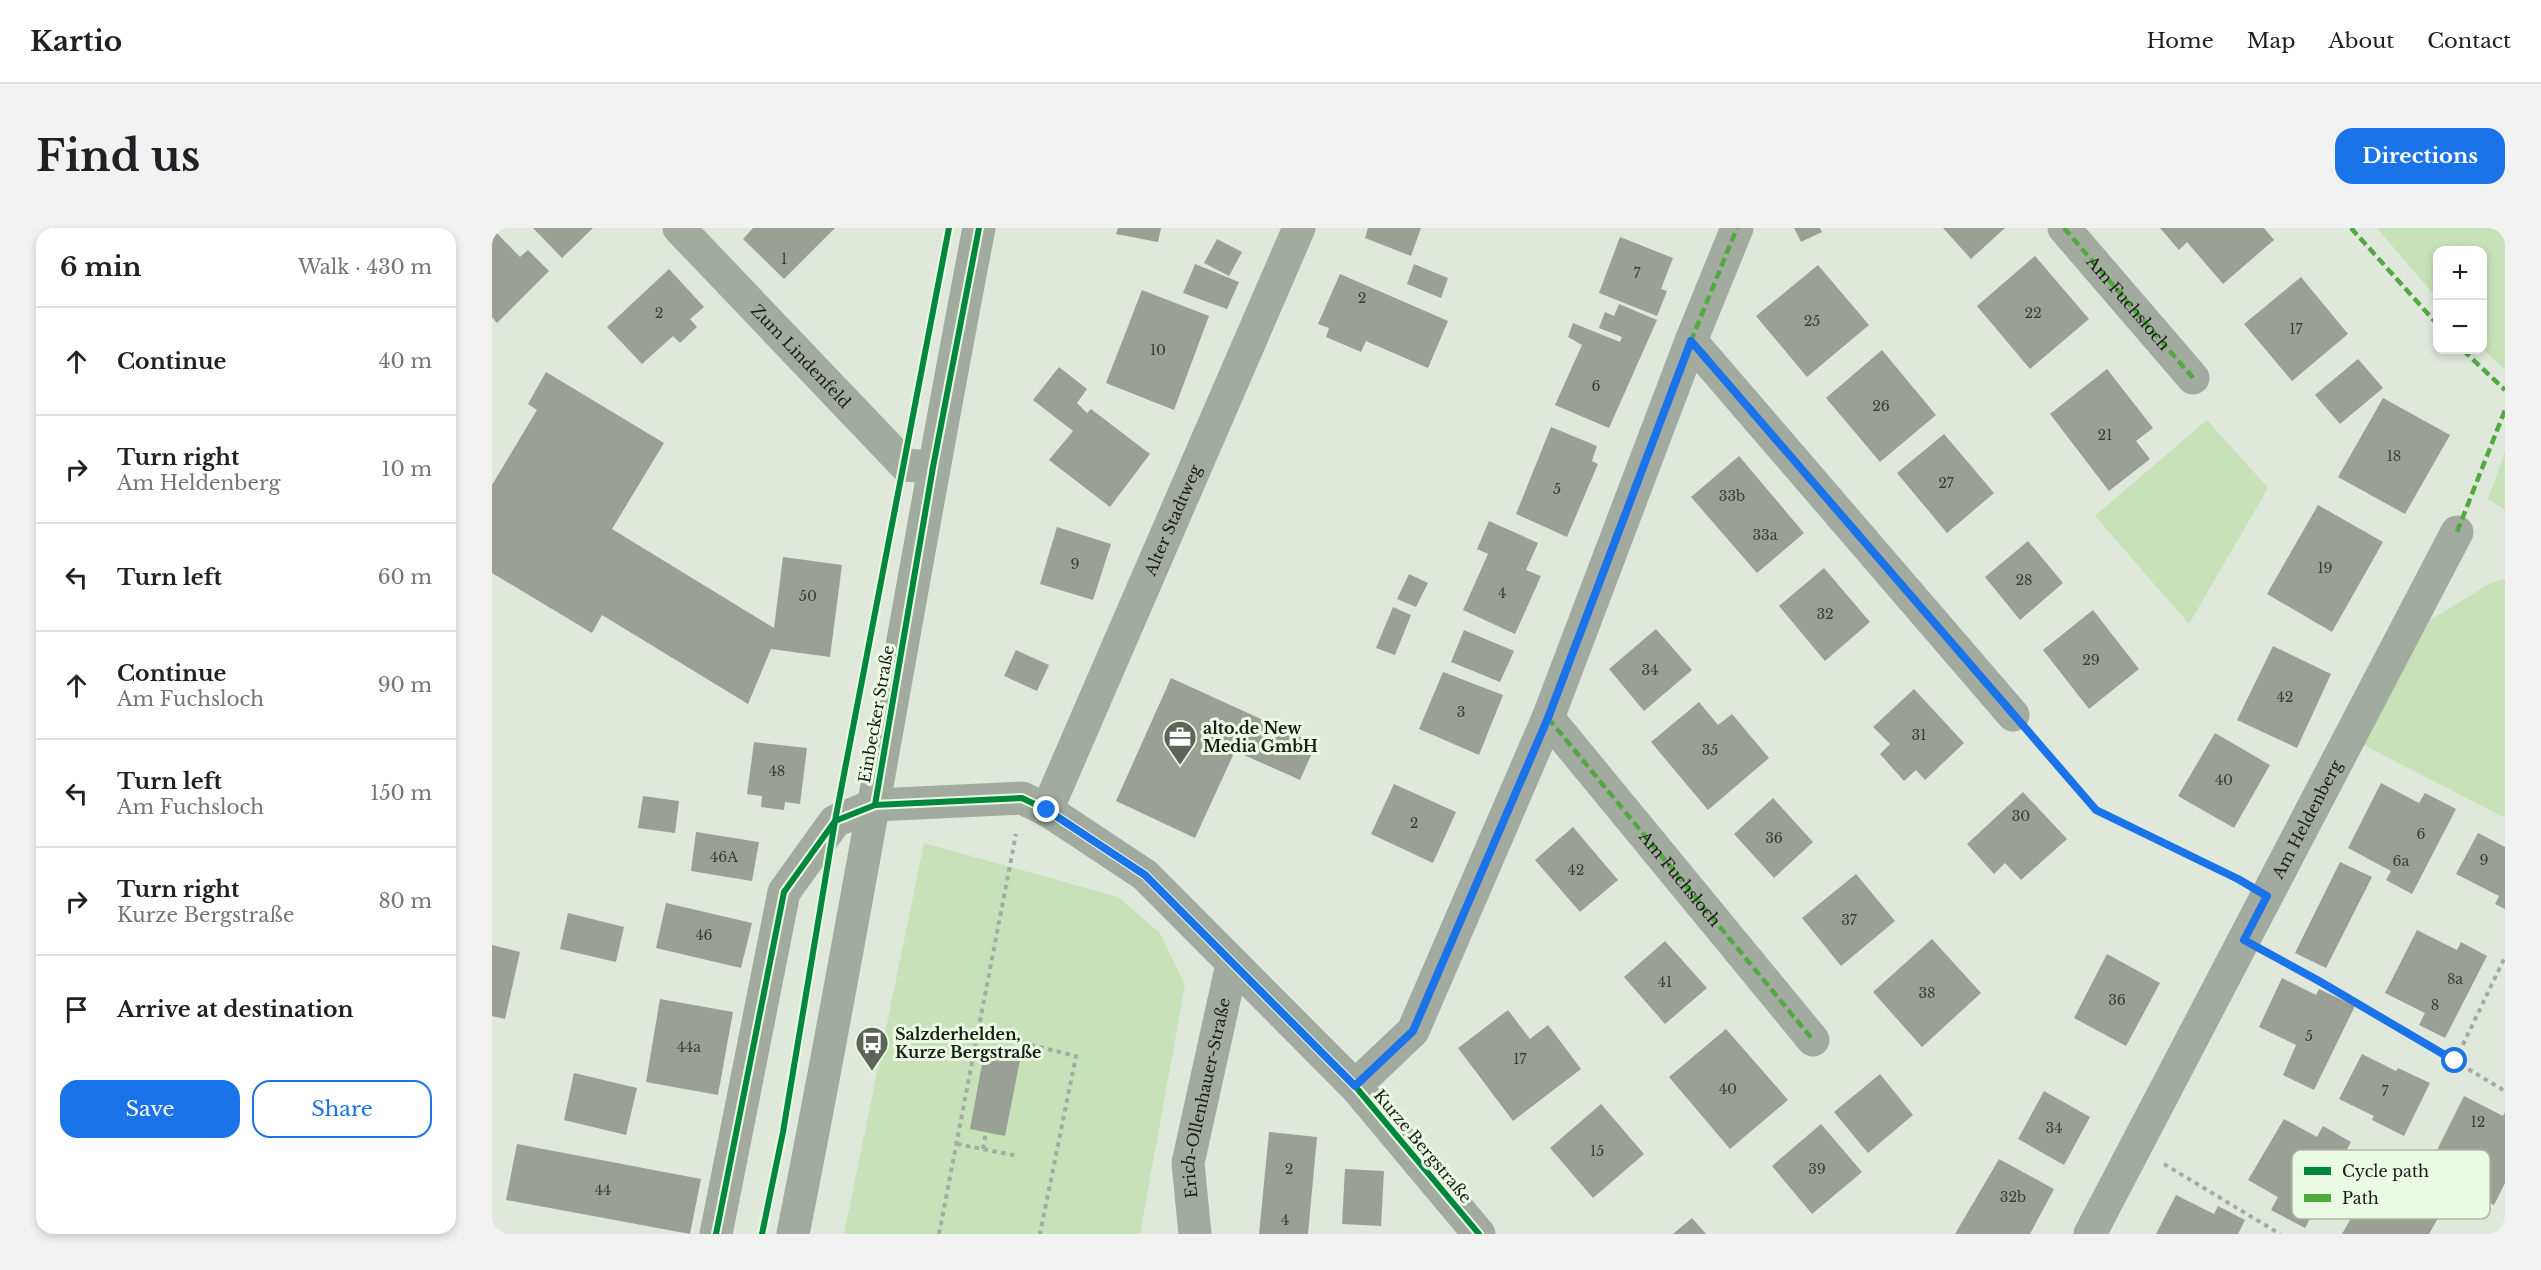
<!DOCTYPE html>
<html lang="en">
<head>
<meta charset="utf-8">
<style>
	body { margin:0; font-family:"Libre Baskerville",serif; background:#f2f2f2; color:#202124 }
	.controls { position:absolute; right:18px; top:18px; display:grid; overflow:hidden; border-radius:12px; box-shadow:0 3px 9px #0003 }
	.controls button { width:54px; height:54px; display:grid; place-items:center; padding:0; border:0; border-bottom:2px solid #e0e0e0; background:#fff; color:#202124; font:30px sans-serif }
	.stop { position:absolute; width:18px; height:18px; margin:-14px; border:4px solid #1a73e8; border-radius:50%; background:#fff }
	.stop.end { background:#1a73e8; border-color:#fff; box-shadow:0 2px 6px #0008 }
	.list { margin:0; padding:0; list-style:none }
	h2 { display:flex; justify-content:space-between; align-items:center; height:78px; margin:0; padding:0 24px; font-size:26px }
	h2 small { font-size:20px; font-weight:400; color:#757577 }
	.list li { display:grid; grid-template-columns:39px 1fr auto; gap:18px; align-items:center; box-sizing:border-box; height:108px; padding:0 24px; border-top:2px solid #e0e0e0 }
	.list b { display:block; font-size:22px; white-space:nowrap }
	.list p { margin:0; font-size:20px; white-space:nowrap; color:#757577 }
	.list em { font-size:20px; font-style:normal; color:#757577 }
	.actions { display:flex; gap:12px; padding:18px 24px }
	.actions a { flex:1; padding:14px 0; border:2px solid #1a73e8; border-radius:18px; text-align:center; font-size:21px; color:#1a73e8 }
	.actions .main { background:#1a73e8; color:#fff }
	.icon { flex:none; width:33px; height:33px; fill:none; stroke:currentColor; stroke-width:2; stroke-linecap:round; stroke-linejoin:round }
	.map { position:relative; flex:none; width:2013px; height:1006px; overflow:hidden; border-radius:18px }
	header { display:flex; align-items:center; gap:36px; box-sizing:border-box; height:84px; padding:0 30px; background:#fff; border-bottom:2px solid #e0e0e0 }
	header strong { font-size:28px }
	nav { display:flex; gap:33px; margin-inline-start:auto; font-size:21px }
	.intro { display:flex; align-items:center; justify-content:space-between; box-sizing:border-box; height:144px; padding:0 36px }
	h1 { margin:0; font-size:42px }
	.button { padding:15px 27px; border-radius:18px; background:#1a73e8; color:#fff; font-size:21px; font-weight:700 }
	main { display:flex; gap:36px; padding:0 36px }
	aside { flex:1; background:#fff; border-radius:18px; box-shadow:0 3px 9px #0003 }
	.map>svg:first-child { display:block }
</style>
</head>
<body>
<header>
<strong>Kartio</strong>
<nav><a>Home</a><a>Map</a><a>About</a><a>Contact</a></nav>
</header>
<div class="intro"><h1>Find us</h1><a class="button">Directions</a></div>
<main>
<aside>
<h2>6 min<small>Walk · 430 m</small></h2>
<ul class="list">
<li><svg class="icon" aria-label="ahead" viewBox="0 0 24 24"><path d="M12 20V5M6 11l6-6 6 6"/></svg><div><b>Continue</b></div><em>40 m</em></li>
<li><svg class="icon" aria-label="right" viewBox="0 0 24 24"><path d="M7 20v-9h11M14 6l5 5-5 5"/></svg><div><b>Turn right</b><p>Am Heldenberg</p></div><em>10 m</em></li>
<li><svg class="icon" aria-label="left" viewBox="0 0 24 24"><path d="M17 20v-9H6M10 6l-5 5 5 5"/></svg><div><b>Turn left</b></div><em>60 m</em></li>
<li><svg class="icon" aria-label="ahead" viewBox="0 0 24 24"><path d="M12 20V5M6 11l6-6 6 6"/></svg><div><b>Continue</b><p>Am Fuchsloch</p></div><em>90 m</em></li>
<li><svg class="icon" aria-label="left" viewBox="0 0 24 24"><path d="M17 20v-9H6M10 6l-5 5 5 5"/></svg><div><b>Turn left</b><p>Am Fuchsloch</p></div><em>150 m</em></li>
<li><svg class="icon" aria-label="right" viewBox="0 0 24 24"><path d="M7 20v-9h11M14 6l5 5-5 5"/></svg><div><b>Turn right</b><p>Kurze Bergstraße</p></div><em>80 m</em></li>
<li><svg class="icon" aria-label="arrive" viewBox="0 0 24 24"><path d="M6 21V4h12l-3 4 3 4H6"/></svg><div><b>Arrive at destination</b></div></li>
</ul>
<div class="actions"><a class="main">Save</a><a>Share</a></div>
</aside>
<div class="map">
<svg width="2013" height="1006" viewBox="0 0 2013 1006">
	<rect width="100%" height="100%" fill="#dfe8db"/>
	<!-- green -->
	<g fill="#c7e1b9">
		<polygon points="1885,0 2013,0 2013,142 1991,121 1990,22 1946,22 1945,70"/>
		<polygon points="1715,192 1776,260 1697,396 1603,288"/>
		<polygon points="2013,224 2013,282 1996,271"/>
		<polygon points="2013,351 2013,590 1868,515 1933,395 1999,355"/>
		<polygon points="432,615 626,669 668,705 693,757 648,1006 352,1006"/>
	</g>
	<!-- building -->
	<g fill="#9aa096">
		<polygon points="0,0 28,29 36,22 57,43 5,95 0,89"/>
		<polygon points="41,0 101,0 70,30"/>
		<polygon points="261,0 343,0 292,51 251,11"/>
		<polygon points="626,0 669,0 666,14 624,6"/>
		<polygon points="876,0 929,0 919,28 873,10"/>
		<polygon points="1302,0 1328,0 1330,4 1309,14"/>
		<polygon points="1451,0 1513,0 1479,31"/>
		<polygon points="1668,0 1772,0 1782,12 1731,56 1695,14 1687,22"/>
		<polygon points="1128,9 1181,30 1169,61 1175,63 1165,88 1107,65"/>
		<polygon points="725,11 750,24 737,48 712,35"/>
		<polygon points="1543,28 1597,91 1538,141 1485,78"/>
		<polygon points="703,36 747,54 735,81 691,65"/>
		<polygon points="922,36 956,50 949,70 915,56"/>
		<polygon points="1326,37 1377,97 1315,149 1264,88"/>
		<polygon points="177,41 212,79 198,91 205,99 188,115 181,108 150,136 115,99"/>
		<polygon points="848,46 956,93 936,140 874,113 869,124 834,109 837,100 826,96"/>
		<polygon points="1809,49 1856,106 1800,153 1752,96"/>
		<polygon points="650,62 717,88 682,182 614,155"/>
		<polygon points="1127,76 1165,92 1117,200 1063,177 1090,117 1076,109 1081,95 1128,114 1130,109 1107,100 1113,84 1122,88"/>
		<polygon points="1390,122 1444,187 1388,234 1334,170"/>
		<polygon points="1866,131 1891,160 1848,196 1823,167"/>
		<polygon points="567,139 595,161 585,175 595,185 599,181 658,226 618,279 557,232 581,203 541,172"/>
		<polygon points="1615,141 1661,200 1644,213 1658,231 1617,263 1558,186"/>
		<polygon points="54,144 172,215 120,301 282,400 291,329 350,337 338,429 279,421 256,476 110,387 100,405 0,345 0,257 45,182 36,176"/>
		<polygon points="1891,170 1958,207 1913,286 1846,249"/>
		<polygon points="1059,199 1105,218 1100,233 1106,236 1075,309 1024,286"/>
		<polygon points="1452,206 1502,265 1455,305 1405,245"/>
		<polygon points="1247,228 1312,305 1265,345 1199,269"/>
		<polygon points="1826,277 1891,314 1840,404 1775,366"/>
		<polygon points="997,293 1046,315 1034,342 1049,348 1023,406 971,382 996,326 985,321"/>
		<polygon points="565,299 619,316 601,372 548,356"/>
		<polygon points="1536,313 1571,355 1528,392 1493,349"/>
		<polygon points="1332,340 1378,394 1333,433 1287,378"/>
		<polygon points="917,346 936,355 924,379 905,371"/>
		<polygon points="901,379 919,387 903,427 884,420"/>
		<polygon points="1601,382 1647,441 1597,481 1551,422"/>
		<polygon points="1164,401 1200,442 1152,483 1117,441"/>
		<polygon points="972,402 1022,423 1008,454 959,434"/>
		<polygon points="1781,418 1839,446 1805,520 1745,492"/>
		<polygon points="524,422 557,437 545,463 512,448"/>
		<polygon points="951,444 1011,467 987,527 927,501"/>
		<polygon points="679,450 824,516 808,552 743,523 703,610 624,573"/>
		<polygon points="1422,461 1472,515 1433,552 1424,542 1412,553 1388,526 1398,516 1381,499"/>
		<polygon points="1207,474 1226,497 1240,486 1277,530 1216,582 1159,514"/>
		<polygon points="1723,505 1778,537 1742,600 1686,568"/>
		<polygon points="262,514 315,520 308,576 293,574 292,582 269,579 270,568 255,566"/>
		<polygon points="1889,555 1927,575 1933,565 1964,581 1920,666 1894,652 1899,643 1856,620"/>
		<polygon points="902,556 964,584 941,635 879,606"/>
		<polygon points="1531,564 1575,611 1529,652 1513,635 1502,646 1475,616"/>
		<polygon points="151,568 187,573 183,605 146,600"/>
		<polygon points="1281,570 1321,614 1282,650 1242,606"/>
		<polygon points="1081,599 1126,652 1088,684 1043,632"/>
		<polygon points="204,604 267,614 260,653 199,643"/>
		<polygon points="1986,605 2013,619 2013,681 2003,676 2007,668 1964,646"/>
		<polygon points="1848,634 1880,649 1834,740 1803,725"/>
		<polygon points="1364,646 1403,693 1349,738 1310,690"/>
		<polygon points="174,675 260,695 249,740 164,720"/>
		<polygon points="76,685 132,699 124,734 68,721"/>
		<polygon points="1925,702 1965,722 1969,714 1995,728 1953,810 1927,797 1933,785 1893,765"/>
		<polygon points="1440,711 1489,765 1430,819 1381,764"/>
		<polygon points="1173,713 1215,760 1173,796 1132,749"/>
		<polygon points="0,717 28,724 13,791 0,788"/>
		<polygon points="1615,726 1668,755 1634,818 1582,790"/>
		<polygon points="1790,750 1824,767 1827,761 1863,778 1822,862 1791,847 1804,817 1767,799"/>
		<polygon points="168,771 241,784 226,867 154,854"/>
		<polygon points="1016,782 1038,811 1056,797 1089,841 1021,893 966,820"/>
		<polygon points="1234,801 1296,872 1238,921 1177,849"/>
		<polygon points="493,820 529,827 513,908 478,901"/>
		<polygon points="1870,826 1904,843 1906,840 1938,855 1912,908 1880,892 1882,888 1847,871"/>
		<polygon points="82,845 145,860 134,907 72,892"/>
		<polygon points="1388,846 1421,887 1376,925 1342,884"/>
		<polygon points="1552,863 1598,889 1572,937 1526,911"/>
		<polygon points="1972,868 2011,888 2013,884 2013,955 2002,977 1973,963 1979,952 1940,932"/>
		<polygon points="1109,876 1152,926 1101,970 1058,920"/>
		<polygon points="1792,891 1825,909 1831,898 1859,914 1813,1000 1779,982 1786,969 1756,952"/>
		<polygon points="1329,896 1370,944 1320,986 1280,938"/>
		<polygon points="777,904 825,909 816,1006 767,1006"/>
		<polygon points="25,916 209,951 198,1006 14,972"/>
		<polygon points="1507,931 1562,961 1538,1006 1463,1006"/>
		<polygon points="853,941 892,943 889,998 850,996"/>
		<polygon points="1882,950 1917,969 1923,959 1954,976 1937,1006 1850,1006"/>
		<polygon points="1684,967 1722,986 1726,978 1753,992 1746,1006 1664,1006"/>
		<polygon points="1200,990 1214,1006 1181,1006"/>
	</g>
	<g fill="none" stroke-linecap="round" stroke-linejoin="round">
		<!-- path -->
		<g stroke="#a4aba0" stroke-width="4" stroke-dasharray="4.5 4.5" stroke-linecap="butt">
			<polyline points="1543,512 1604,582 1746,651"/>
			<polyline points="1782,728 1828,753 2013,863"/>
			<polyline points="486,804 584,828 548,1006"/>
			<polyline points="1963,833 2013,729"/>
			<polyline points="465,916 526,928"/>
			<polyline points="491,921 494,904"/>
			<polyline points="1672,936 1788,1006"/>
			<polyline points="447,1006 524,606"/>
		</g>
		<!-- minor -->
		<g stroke="#a3aa9f" stroke-width="33">
			<path id="s1" d="M 187,0 L 413,237 L 441,239"/>
			<path id="s2" d="M 1572,0 L 1701,150"/>
			<polyline points="1199,113 1521,487"/>
			<path id="s3" d="M 1056,490 L 1321,812"/>
			<path id="s4" d="M 555,582 L 807,0"/>
			<polyline points="863,858 921,803 1056,490 1199,113 1245,0"/>
			<polyline points="224,1006 292,664 343,593 383,577 530,570 555,582 653,647 863,858 987,1006"/>
			<path id="s5" d="M 703,1006 L 696,935 L 740,736"/>
			<path id="s6" d="M 1598,1006 L 1965,304"/>
		</g>
		<!-- tertiary -->
		<path stroke="#a3aa9f" stroke-width="33" d="M 301,1006 C 368,672 422,335 487,0"/>
		<!-- quiet -->
		<g stroke="#52a942" stroke-width="4.5" stroke-dasharray="9 4.5" stroke-linecap="butt">
			<polyline points="1572,0 1701,150"/>
			<polyline points="1859,0 1946,97"/>
			<polyline points="1199,113 1521,487"/>
			<polyline points="1971,122 2013,162"/>
			<polyline points="1965,304 2013,182"/>
			<polyline points="1056,490 1321,812"/>
			<polyline points="863,858 921,803 1056,490 1199,113 1245,0"/>
		</g>
		<!-- cycleway casing -->
		<g stroke="#ebfae3" stroke-width="10">
			<g id="cycleway">
				<polyline points="383,577 441,239 487,0"/>
				<polyline points="224,1006 292,664 343,593 383,577 530,570 555,582 653,647 863,858 987,1006"/>
				<polyline points="270,1006 291,904 343,593 457,0"/>
			</g>
		</g>
		<!-- cycleway -->
		<use href="#cycleway" stroke="#00873e" stroke-width="6"/>
	</g>
	<g fill="none" stroke-linecap="round" stroke-linejoin="round">
		<!-- route -->
		<polyline stroke="#1a73e8" stroke-width="8" points="555,582 653,647 863,858 921,803 1056,490 1199,113 1604,582 1746,651 1775,668 1752,712 1827,753 1963,833"/>
	</g>
	<!-- icons -->
	<defs>
		<g id="office-pin" transform="scale(1.725)"><path d="M0 17L-7.5 6A9.5 9.5 0 1 1 7.5 6Z" fill="#5e645a" stroke="#ebfae3"/><path d="M-6-3h4V-5.5h4V-3h4V5H-6ZM-1-4.5V-3h2v-1.5ZM-6 0V1H6V0Z" fill="#fff"/></g>
		<g id="bus-pin" transform="scale(1.725)"><path d="M0 17L-7.5 6A9.5 9.5 0 1 1 7.5 6Z" fill="#5e645a" stroke="#ebfae3"/><path d="M-5-6H5V4H4V6H2V4H-2V6H-4V4H-5ZM-3.5-4V0h7V-4ZM-3.5 1.2v1.5H-2V1.2ZM2 1.2v1.5H3.5V1.2Z" fill="#fff"/></g>
	</defs>
	<g fill-rule="evenodd">
		<use href="#office-pin" x="688" y="509"/>
		<use href="#bus-pin" x="380" y="815"/>
	</g>
	<g text-anchor="middle" stroke-width="6" stroke-linejoin="round" paint-order="stroke">
		<!-- number labels -->
		<g font-size="14" fill="#383e35">
			<text x="292" y="36">1</text>
			<text x="1145" y="50">7</text>
			<text x="870" y="75">2</text>
			<text x="167" y="90">2</text>
			<text x="1541" y="90">22</text>
			<text x="1320" y="98">25</text>
			<text x="1804" y="106">17</text>
			<text x="666" y="127">10</text>
			<text x="1104" y="163">6</text>
			<text x="1389" y="183">26</text>
			<text x="1613" y="212">21</text>
			<text x="1902" y="233">18</text>
			<text x="1454" y="260">27</text>
			<text x="1065" y="266">5</text>
			<text x="1240" y="273">33b</text>
			<text x="1273" y="312">33a</text>
			<text x="583" y="341">9</text>
			<text x="1833" y="345">19</text>
			<text x="1532" y="357">28</text>
			<text x="1010" y="370">4</text>
			<text x="316" y="373">50</text>
			<text x="1333" y="391">32</text>
			<text x="1599" y="437">29</text>
			<text x="1158" y="447">34</text>
			<text x="1793" y="474">42</text>
			<text x="969" y="489">3</text>
			<text x="1427" y="512">31</text>
			<text x="1218" y="527">35</text>
			<text x="285" y="548">48</text>
			<text x="1732" y="557">40</text>
			<text x="1529" y="593">30</text>
			<text x="922" y="600">2</text>
			<text x="1929" y="611">6</text>
			<text x="1282" y="615">36</text>
			<text x="232" y="634">46A</text>
			<text x="1992" y="637">9</text>
			<text x="1909" y="638">6a</text>
			<text x="1084" y="647">42</text>
			<text x="1357" y="697">37</text>
			<text x="212" y="712">46</text>
			<text x="1963" y="756">8a</text>
			<text x="1173" y="759">41</text>
			<text x="1435" y="770">38</text>
			<text x="1625" y="777">36</text>
			<text x="1943" y="782">8</text>
			<text x="1817" y="813">5</text>
			<text x="197" y="824">44a</text>
			<text x="1028" y="836">17</text>
			<text x="1236" y="866">40</text>
			<text x="1893" y="868">7</text>
			<text x="1986" y="899">12</text>
			<text x="1562" y="905">34</text>
			<text x="1105" y="928">15</text>
			<text x="797" y="946">2</text>
			<text x="1325" y="946">39</text>
			<text x="111" y="967">44</text>
			<text x="1521" y="974">32b</text>
			<text x="793" y="997">4</text>
		</g>
		<!-- street labels -->
		<g font-size="16" fill="#181d15" stroke="#ebfae3">
			<text dy="6" stroke="none"><textPath href="#s2" startOffset="99">Am Fuchsloch</textPath></text>
			<text dy="6" stroke="none"><textPath href="#s1" startOffset="177">Zum Lindenfeld</textPath></text>
			<text dy="6" stroke="none"><textPath href="#s4" startOffset="316">Alter Stadtweg</textPath></text>
			<text transform="translate(384 486) rotate(-80)" y="6">Einbecker Straße</text>
			<text dy="6" stroke="none"><textPath href="#s6" startOffset="468">Am Heldenberg</textPath></text>
			<text dy="6" stroke="none"><textPath href="#s3" startOffset="208">Am Fuchsloch</textPath></text>
			<text dy="6" stroke="none"><textPath href="#s5" startOffset="138">Erich-Ollenhauer-Straße</textPath></text>
			<text transform="translate(931 918) rotate(50)" y="6">Kurze Bergstraße</text>
		</g>
		<!-- poi labels -->
		<g font-size="16" font-weight="bold" fill="#181d15" stroke="#ebfae3" text-anchor="start">
			<text x="711" y="506">alto.de New<tspan x="711" dy="18">Media GmbH</tspan></text>
			<text x="403" y="812">Salzderhelden,<tspan x="403" dy="18">Kurze Bergstraße</tspan></text>
		</g>
	</g>
	<!-- legend -->
	<rect x="1800" y="922" width="198" height="69" rx="9" fill="#ebfae3" stroke="#acb8a5" stroke-width="1.5"/>
	<rect x="1812" y="939" width="27" height="8" fill="#00873e"/>
	<rect x="1812" y="966" width="27" height="8" fill="#52a942"/>
	<g font-size="16" fill="#181d15">
		<text x="1850" y="949">Cycle path</text>
		<text x="1850" y="976">Path</text>
	</g>
</svg>
<div class="controls">
<button>+</button>
<button>−</button>
</div>
<div class="stop" style="left:1963px;top:833px"></div>
<div class="stop end" style="left:555px;top:582px"></div>
</div>
</main>
</body>
</html>
